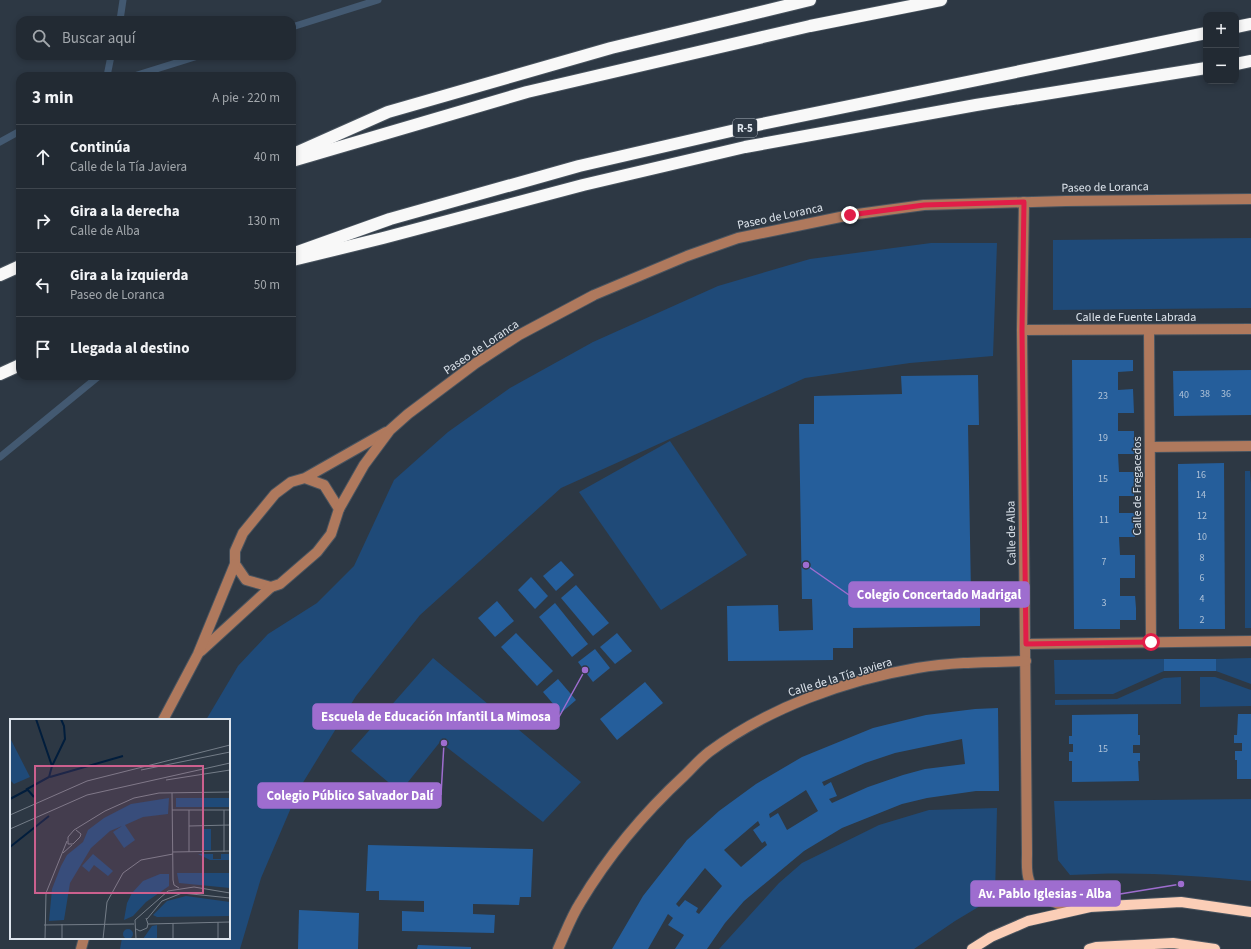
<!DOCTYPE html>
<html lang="es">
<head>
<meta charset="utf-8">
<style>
	body { margin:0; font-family:"Source Sans 3",sans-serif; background:#2a323b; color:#f1f3f6 }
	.controls { position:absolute; right:12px; top:12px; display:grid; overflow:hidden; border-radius:8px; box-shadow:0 2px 6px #0003 }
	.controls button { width:36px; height:36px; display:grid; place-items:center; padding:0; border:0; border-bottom:1px solid #3f464e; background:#222a33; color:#f1f3f6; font:20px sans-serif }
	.stop { position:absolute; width:12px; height:12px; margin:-9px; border:3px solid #e11d48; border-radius:50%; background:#fff }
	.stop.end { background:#e11d48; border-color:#fff; box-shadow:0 1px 4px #0008 }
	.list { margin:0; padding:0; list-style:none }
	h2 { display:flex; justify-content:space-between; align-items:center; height:52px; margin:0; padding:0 16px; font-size:17px }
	h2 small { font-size:13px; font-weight:400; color:#a2a7ac }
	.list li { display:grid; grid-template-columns:26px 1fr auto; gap:12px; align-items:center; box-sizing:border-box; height:64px; padding:0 16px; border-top:1px solid #3f464e }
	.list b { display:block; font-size:15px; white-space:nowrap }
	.list p { margin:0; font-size:13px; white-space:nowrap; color:#a2a7ac }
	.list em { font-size:13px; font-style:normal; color:#a2a7ac }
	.icon { flex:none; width:22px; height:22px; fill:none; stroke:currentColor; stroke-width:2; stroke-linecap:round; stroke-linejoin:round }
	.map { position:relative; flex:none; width:1251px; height:949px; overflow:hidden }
	.search { position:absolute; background:#222a33; box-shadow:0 2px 6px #0003; left:16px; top:16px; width:280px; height:44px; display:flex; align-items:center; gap:10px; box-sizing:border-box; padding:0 14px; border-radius:12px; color:#a2a7ac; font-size:15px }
	.panel { position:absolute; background:#222a33; box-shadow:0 2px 6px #0003; left:16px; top:72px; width:280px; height:308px; border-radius:12px }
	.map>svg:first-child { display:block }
</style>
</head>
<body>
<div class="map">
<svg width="1251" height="949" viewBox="0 0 1251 949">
	<rect width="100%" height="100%" fill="#2d3844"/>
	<!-- green -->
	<g fill="#1f4a78">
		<polygon points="1251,238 1251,308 1053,310 1053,240"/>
		<polygon points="931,243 997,243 993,356 910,363 805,378 561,488 420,615 356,696 299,789 261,878 240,949 120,949 122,938 229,938 229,720 206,720 238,666 268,634 317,603 354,566 394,480 448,432 510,388 593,342 718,286 810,259"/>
		<polygon points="670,441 747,555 661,610 579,492"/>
		<polygon points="1245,471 1250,471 1251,484 1251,628 1245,628"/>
		<polygon points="433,658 581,782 543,822 440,742 400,792 351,751"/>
		<polygon points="1251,658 1251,684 1216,671 1216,659"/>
		<polygon points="1164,659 1164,671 1113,694 1055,694 1054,660"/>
		<polygon points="1181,677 1181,704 1055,705 1055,700 1117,699 1164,678"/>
		<polygon points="1200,677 1215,677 1251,690 1251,706 1200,707"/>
		<path d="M 1251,799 L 1251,881 C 1191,875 1131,871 1070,875 L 1058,860 L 1054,801 Z"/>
		<polygon points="997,808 995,897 955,921 914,949 719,949 779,883 802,863 879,825 929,810"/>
	</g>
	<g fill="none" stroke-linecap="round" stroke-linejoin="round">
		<!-- stream -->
		<g stroke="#435971" stroke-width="7">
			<polyline points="120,20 123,0"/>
			<polyline points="292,27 378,0"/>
			<polyline points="107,76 111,56"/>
			<polyline points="134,76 198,56"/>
			<polyline points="0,142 20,131"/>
			<polyline points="0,457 99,376"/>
		</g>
	</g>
	<!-- building -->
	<g fill="#255e9b" fill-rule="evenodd">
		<polygon points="1072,360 1133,360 1133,371 1118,372 1118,390 1133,389 1134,413 1118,413 1118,431 1134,431 1134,454 1118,454 1119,472 1134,472 1134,496 1119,496 1119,513 1135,513 1135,537 1119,537 1120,555 1135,555 1135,578 1120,578 1120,596 1135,596 1136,608 1136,620 1120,620 1120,629 1074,629"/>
		<polygon points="1251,370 1251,415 1174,416 1173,371"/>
		<polygon points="978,375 979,425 968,425 971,594 980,594 980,626 853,628 853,648 833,648 833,660 728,661 727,606 778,605 779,631 813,630 812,599 802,599 799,424 814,424 814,396 902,394 901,376"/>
		<polygon points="1224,463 1225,629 1179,629 1178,464"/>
		<polygon points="561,561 574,575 556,591 543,576"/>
		<polygon points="531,577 548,596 535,609 518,590"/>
		<polygon points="576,585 609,623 593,636 561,598"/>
		<polygon points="497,601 514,621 495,637 478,618"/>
		<polygon points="555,603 588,644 572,657 539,617"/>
		<polygon points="516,633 553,671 537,686 501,647"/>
		<polygon points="617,633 632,651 615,664 600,647"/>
		<polygon points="595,649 610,668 593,682 578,662"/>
		<rect x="1164" y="659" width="52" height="12"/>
		<polygon points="558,679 576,700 561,713 543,692"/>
		<polygon points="645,682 663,703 617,740 600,719"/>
		<path d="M 998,708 L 999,791 L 976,791 L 927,798 L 902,804 L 842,828 L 804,851 L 744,901 L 725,923 L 707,949 L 675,949 L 684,935 L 668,925 L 673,918 L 668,914 L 648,949 L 612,949 L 643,896 L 687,840 L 719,811 L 756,784 L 802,757 L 873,728 L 926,715 L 975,709 ZM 962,739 L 965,764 L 925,769 L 903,775 L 868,787 L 832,803 L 829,799 L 837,796 L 831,782 L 824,786 L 822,782 L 865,763 L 895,753 ZM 806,790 L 818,811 L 787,830 L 778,813 L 770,818 L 769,814 ZM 758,821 L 760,825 L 753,830 L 762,843 L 765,841 L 767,845 L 741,867 L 724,850 ZM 705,868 L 722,886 L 699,914 L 696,912 L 698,908 L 685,900 L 679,907 L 676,904 Z"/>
		<polygon points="1138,714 1138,735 1140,735 1140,745 1133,745 1133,753 1140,753 1140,761 1138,761 1139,781 1072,782 1072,761 1069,761 1069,752 1073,752 1073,744 1069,744 1069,736 1072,736 1072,715"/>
		<polygon points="1238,714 1251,714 1251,779 1237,779 1237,760 1235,760 1235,751 1242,751 1242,743 1234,743 1234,735 1237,735"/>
		<polygon points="368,845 533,849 531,897 520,897 519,905 473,904 473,914 495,915 494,933 402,931 402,911 424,912 424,901 379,900 379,891 366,891"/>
		<polygon points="299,910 359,913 358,949 298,949"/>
		<polygon points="418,945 471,947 471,949 417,949"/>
	</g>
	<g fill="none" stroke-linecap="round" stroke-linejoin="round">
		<!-- minor casing -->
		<g stroke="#49545f" stroke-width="12">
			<g id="minor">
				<path d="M 1024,202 L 1022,330 L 1027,854 C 1027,862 1026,872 1029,880 C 1034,898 1060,904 1075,910"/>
				<polyline points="1022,330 1251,329"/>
				<polyline points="1149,330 1151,642"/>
				<polyline points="1150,447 1251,446"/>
				<polyline points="305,478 324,485 339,509 331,534 317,552 280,584 271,587 246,580 235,564 235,551 243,533 275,494 291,482 305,478 386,432"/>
				<polyline points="339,509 364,465 390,430 408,414 476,363 519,335 594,295 687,256 738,238 850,215 924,205 1066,201 1251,199"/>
				<polyline points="1026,644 1251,641"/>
				<polyline points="201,651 271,587"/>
				<polyline points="163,720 198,654 235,564"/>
				<polyline points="81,949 84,938"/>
				<path d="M 558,949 C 565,934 571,917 580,903 C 608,856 645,812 685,775 C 693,767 700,759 709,752 C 768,708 845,680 917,668 C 953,662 989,662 1026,661"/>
			</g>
		</g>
		<!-- major casing -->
		<g stroke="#49545f" stroke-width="12">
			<g id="major">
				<polyline points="972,949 991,937 1028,921 1090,907 1181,902 1251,912"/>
				<polyline points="1089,949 1096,947 1173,943 1215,949"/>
			</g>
		</g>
		<!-- highway casing -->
		<g stroke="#49545f" stroke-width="14">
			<g id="highway">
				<polyline points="1236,27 1251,24"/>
				<polyline points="1236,64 1251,61"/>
				<polyline points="298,152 388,112 611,48 810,0"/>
				<polyline points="292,161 527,92 810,26 941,0"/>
				<polyline points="292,254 390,219 579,166 757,125 1206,33"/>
				<polyline points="293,260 383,238 583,185 745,147 976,105 1206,68"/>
				<polyline points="0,275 20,266"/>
				<polyline points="0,374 20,365"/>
			</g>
		</g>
		<!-- minor -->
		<use href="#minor" stroke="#af795d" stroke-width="10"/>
		<!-- major -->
		<use href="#major" stroke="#fbceb7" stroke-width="10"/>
		<!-- highway -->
		<use href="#highway" stroke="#f8f8f8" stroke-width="12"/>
	</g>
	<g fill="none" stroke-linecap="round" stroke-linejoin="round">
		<!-- route -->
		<polyline stroke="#e11d48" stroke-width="5" points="850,215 924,205 1024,202 1022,330 1026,644 1151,642"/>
	</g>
	<g text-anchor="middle" stroke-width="3" stroke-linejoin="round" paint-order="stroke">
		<!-- number labels -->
		<g font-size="10" fill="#b0c3d8">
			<text x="1205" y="397">38</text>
			<text x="1226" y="397">36</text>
			<text x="1184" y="398">40</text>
			<text x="1103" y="399">23</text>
			<text x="1103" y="441">19</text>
			<text x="1201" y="478">16</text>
			<text x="1103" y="482">15</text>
			<text x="1201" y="498">14</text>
			<text x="1202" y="519">12</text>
			<text x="1104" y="523">11</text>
			<text x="1202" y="540">10</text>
			<text x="1202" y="561">8</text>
			<text x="1104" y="565">7</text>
			<text x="1202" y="581">6</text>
			<text x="1202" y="602">4</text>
			<text x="1104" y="606">3</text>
			<text x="1202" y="623">2</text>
			<text x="1103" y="752">15</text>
		</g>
		<!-- shield labels -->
		<rect fill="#2d3844" stroke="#a9b1ba" stroke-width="1" x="733" y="119" width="24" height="18" rx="3"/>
		<g font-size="11" font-weight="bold" fill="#dee5ed">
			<text x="745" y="132">R-5</text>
		</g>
		<!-- street labels -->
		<g font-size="12" fill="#dee5ed" stroke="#2d3844">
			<text transform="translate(1105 187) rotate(-1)" y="4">Paseo de Loranca</text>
			<text transform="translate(780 216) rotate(-12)" y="4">Paseo de Loranca</text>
			<text x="1136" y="321">Calle de Fuente Labrada</text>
			<text transform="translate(481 347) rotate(-34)" y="4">Paseo de Loranca</text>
			<text transform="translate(1137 486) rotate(-90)" y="4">Calle de Fregacedos</text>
			<text transform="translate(1011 533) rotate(-91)" y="4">Calle de Alba</text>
			<text transform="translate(840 677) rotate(-17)" y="4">Calle de la Tía Javiera</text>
		</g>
	</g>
	<!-- overview -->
	<g transform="translate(10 719)">
		<rect width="220" height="220" fill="#2d3844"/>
		<path d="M 0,19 L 20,58 L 4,65 L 0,61 ZM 159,79 L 158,95 L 133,98 L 115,106 L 125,121 L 114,129 L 103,113 L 112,107 L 100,112 L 81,129 L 60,164 L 54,201 L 39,202 L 42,170 L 51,147 L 57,136 L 73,123 L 78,111 L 94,99 L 121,85 ZM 166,79 L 220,79 L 220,88 L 166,88 ZM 192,110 L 201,110 L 201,131 L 192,131 ZM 83,135 L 103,152 L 98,157 L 84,146 L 79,153 L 72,147 ZM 188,135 L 203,135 L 203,140 L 211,140 L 211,135 L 220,135 L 220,141 L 200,141 ZM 167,154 L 220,154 L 220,169 L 169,164 ZM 150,155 L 159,155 L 159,167 L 136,183 L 123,197 L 114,201 L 117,184 L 122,174 L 133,162 ZM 176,177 L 220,183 L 220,197 L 147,198 L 143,196 L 157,182 ZM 147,206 L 147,220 L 133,220 L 142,207 ZM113 215a5 5 0 1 1 10 0a5 5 0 1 1-10 0Z" fill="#1f4a78"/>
		<path fill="none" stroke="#011d3c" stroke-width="2" d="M 42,47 L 55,20 L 54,7 L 51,0M 40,58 L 113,37M 24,78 L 17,70 L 39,58 L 42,47 L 26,0M 0,80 L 17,71M 0,128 L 39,97"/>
		<path fill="none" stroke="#747d88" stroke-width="1" d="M 131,51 L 220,33M 156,61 L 220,51M 162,74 L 163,161 L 164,166 L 169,169M 162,91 L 220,91M 179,91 L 179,133M 214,91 L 214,133M 0,96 L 77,62 L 220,26M 179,107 L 220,106M 0,110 L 77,76 L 220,44M 66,111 L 71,115 L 70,118 L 63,125 L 58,125 L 58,118 L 64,111 L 95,92 L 124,79 L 149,74 L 220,73M 163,133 L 220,132M 53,134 L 62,126M 137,200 L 152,182 L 172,174 L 220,179M 208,203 L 208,220M 163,204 L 163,220M 52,205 L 52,220M 138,205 L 220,203M 34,206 L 124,205M 126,210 L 130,212 L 137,209 L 138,205 L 136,199M 35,220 L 36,174 L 57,122M 93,220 L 97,183 L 113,154 L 131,141 L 163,135M 126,220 L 125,201 L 158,172 L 184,168 L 220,174"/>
		<path fill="#cc608e" fill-opacity="0.15" stroke="#cc608e" stroke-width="2" d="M 25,47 L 193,47 L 193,174 L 25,174 Z"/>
		<rect width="220" height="220" fill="none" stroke="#dee5ed" stroke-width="2"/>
	</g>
	<!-- callouts -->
	<path fill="none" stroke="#9e6dcf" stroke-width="1.5" d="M806 565L849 595M585 670L559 717M444 743L441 795M1181 884L1120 894"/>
	<g fill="#9e6dcf" stroke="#2d3844" stroke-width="1.5">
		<circle cx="806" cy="565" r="4"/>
		<circle cx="585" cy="670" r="4"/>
		<circle cx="444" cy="743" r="4"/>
		<circle cx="1181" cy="884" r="4"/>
	</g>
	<g fill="#9e6dcf" stroke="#9e6dcf" stroke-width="1.5">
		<rect x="849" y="582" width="180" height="25" rx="4"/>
		<rect x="313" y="704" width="246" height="25" rx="4"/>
		<rect x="258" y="783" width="183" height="25" rx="4"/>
		<rect x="971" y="881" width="149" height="25" rx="4"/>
	</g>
	<g font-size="13" text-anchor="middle" font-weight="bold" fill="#fff">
		<text x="939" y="599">Colegio Concertado Madrigal</text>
		<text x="436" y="721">Escuela de Educación Infantil La Mimosa</text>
		<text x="350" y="800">Colegio Público Salvador Dalí</text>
		<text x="1045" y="898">Av. Pablo Iglesias - Alba</text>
	</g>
</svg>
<div class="controls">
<button>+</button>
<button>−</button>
</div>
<div class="stop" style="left:1151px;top:642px"></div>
<div class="stop end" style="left:850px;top:215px"></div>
<div class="search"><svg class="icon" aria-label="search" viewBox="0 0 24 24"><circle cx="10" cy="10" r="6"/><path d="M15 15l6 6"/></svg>Buscar aquí</div>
<section class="panel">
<h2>3 min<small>A pie · 220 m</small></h2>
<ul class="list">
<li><svg class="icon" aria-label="ahead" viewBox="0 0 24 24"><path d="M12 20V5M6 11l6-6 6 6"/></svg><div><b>Continúa</b><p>Calle de la Tía Javiera</p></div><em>40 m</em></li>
<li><svg class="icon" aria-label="right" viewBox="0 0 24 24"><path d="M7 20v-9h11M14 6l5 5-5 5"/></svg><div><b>Gira a la derecha</b><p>Calle de Alba</p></div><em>130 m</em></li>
<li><svg class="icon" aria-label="left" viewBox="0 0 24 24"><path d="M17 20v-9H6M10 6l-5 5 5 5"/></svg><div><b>Gira a la izquierda</b><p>Paseo de Loranca</p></div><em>50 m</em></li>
<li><svg class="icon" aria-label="arrive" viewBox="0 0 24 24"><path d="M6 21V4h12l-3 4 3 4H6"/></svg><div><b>Llegada al destino</b></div></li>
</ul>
</section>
</div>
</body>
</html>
